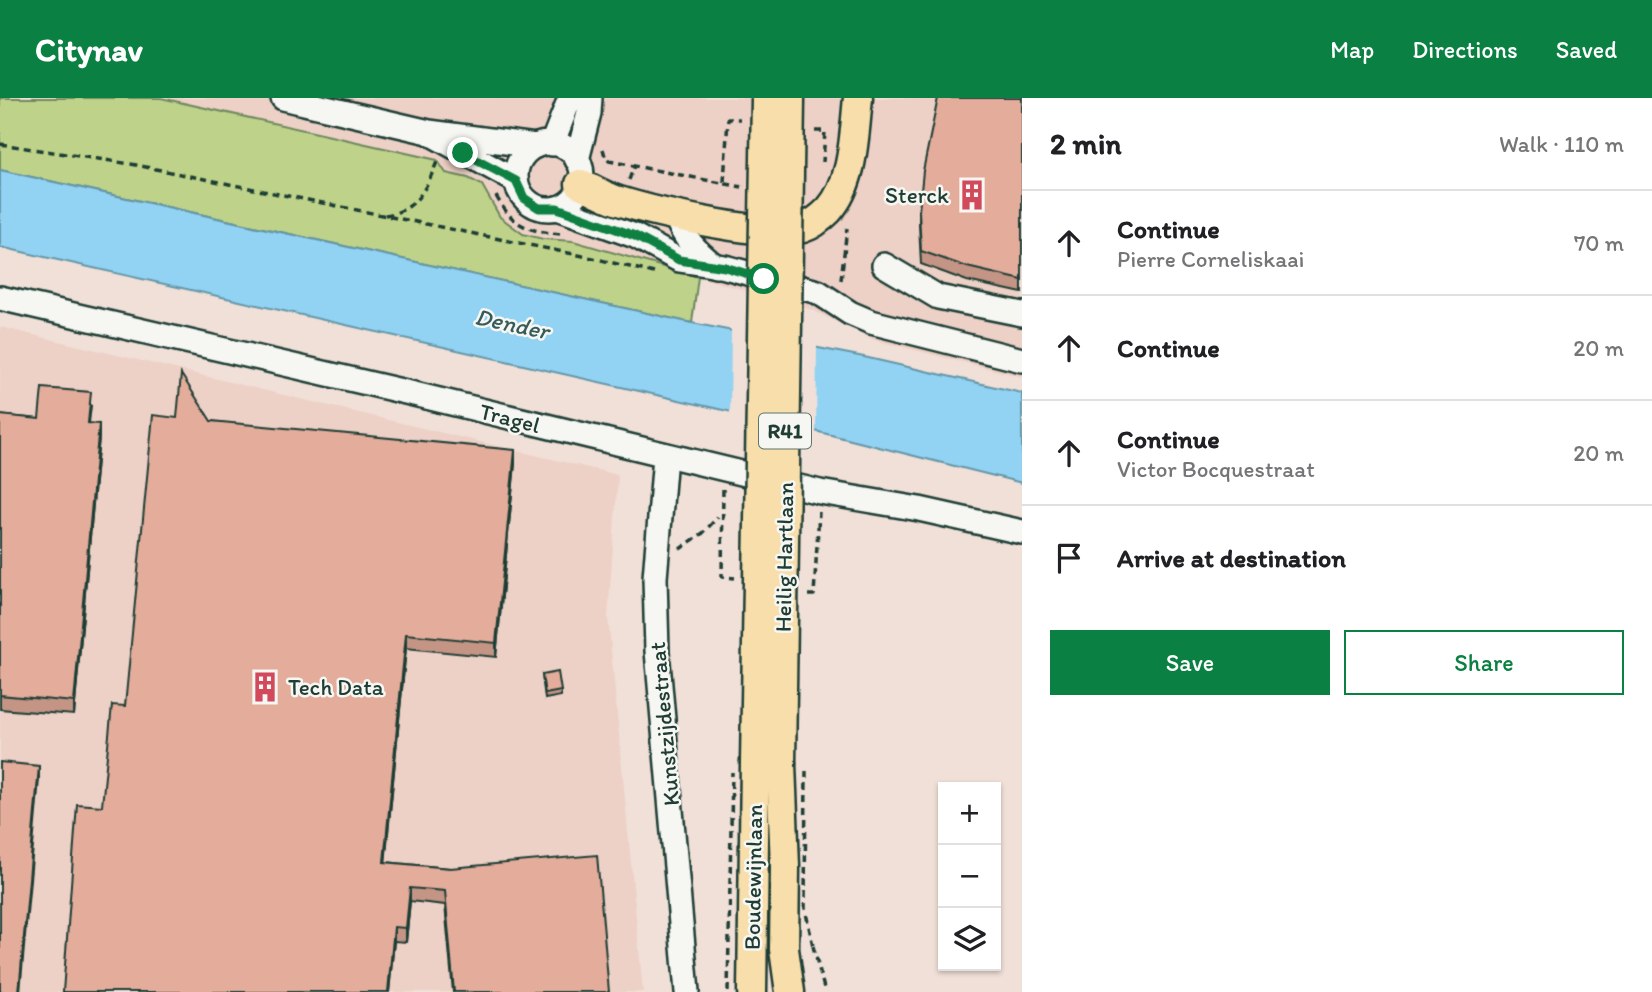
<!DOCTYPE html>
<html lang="en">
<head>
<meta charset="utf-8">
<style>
	body { margin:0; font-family:Itim,sans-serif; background:#f6f6f6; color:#202124 }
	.controls { position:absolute; right:21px; bottom:21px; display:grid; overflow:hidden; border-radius:0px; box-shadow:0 2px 5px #0004 }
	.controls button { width:63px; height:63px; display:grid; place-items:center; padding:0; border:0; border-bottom:2px solid #e0e0e0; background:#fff; color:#202124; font:35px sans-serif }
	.stop { position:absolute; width:21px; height:21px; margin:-16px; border:5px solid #0b8043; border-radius:50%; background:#fff }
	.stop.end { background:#0b8043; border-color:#fff; box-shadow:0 2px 7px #0008 }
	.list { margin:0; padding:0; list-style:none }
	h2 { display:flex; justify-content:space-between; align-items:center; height:91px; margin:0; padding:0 28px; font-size:30px }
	h2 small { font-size:23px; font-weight:400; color:#757577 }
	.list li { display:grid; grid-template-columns:46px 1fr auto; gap:21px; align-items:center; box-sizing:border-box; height:105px; padding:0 28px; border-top:2px solid #e0e0e0 }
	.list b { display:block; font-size:26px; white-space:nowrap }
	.list p { margin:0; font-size:23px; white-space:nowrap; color:#757577 }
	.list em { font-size:23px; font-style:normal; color:#757577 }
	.actions { display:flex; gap:14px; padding:21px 28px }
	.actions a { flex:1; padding:16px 0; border:2px solid #0b8043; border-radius:0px; text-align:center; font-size:24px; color:#0b8043 }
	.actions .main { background:#0b8043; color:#fff }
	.icon { flex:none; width:38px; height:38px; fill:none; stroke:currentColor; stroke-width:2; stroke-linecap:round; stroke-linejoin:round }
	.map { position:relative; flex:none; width:1022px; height:894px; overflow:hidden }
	header { display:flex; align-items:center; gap:42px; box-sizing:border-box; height:98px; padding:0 35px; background:#0b8043; color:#fff }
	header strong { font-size:33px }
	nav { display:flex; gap:38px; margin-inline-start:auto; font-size:24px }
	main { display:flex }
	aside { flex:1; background:#fff }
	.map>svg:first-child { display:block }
</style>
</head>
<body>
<header>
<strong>Citynav</strong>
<nav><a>Map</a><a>Directions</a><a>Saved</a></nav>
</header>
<main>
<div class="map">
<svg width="1022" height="894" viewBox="0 0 1022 894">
	<rect width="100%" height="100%" fill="#f1e0d8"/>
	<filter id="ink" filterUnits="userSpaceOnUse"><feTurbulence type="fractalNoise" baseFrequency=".0143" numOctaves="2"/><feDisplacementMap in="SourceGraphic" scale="14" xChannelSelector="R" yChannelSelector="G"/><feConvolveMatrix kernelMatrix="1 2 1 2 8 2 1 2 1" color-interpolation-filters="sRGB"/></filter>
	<g filter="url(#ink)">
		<!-- built -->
		<g fill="#edd0c6">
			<polygon points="161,0 1022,0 1022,279 874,242 812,212 586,146 523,136 500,119 486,93 468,80 446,75 437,62"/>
			<polygon points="0,229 618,377 608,519 643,894 0,894"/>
		</g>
		<!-- green -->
		<polygon fill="#bed389" stroke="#6e885e" stroke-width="2" points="0,0 161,0 437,62 446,75 468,80 482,87 500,119 523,136 543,141 573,143 698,179 692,225 0,72"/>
		<!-- water -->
		<polygon fill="#92d2f3" stroke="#6496a7" stroke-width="2" points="0,72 692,225 864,259 1022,295 1022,385 803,330 0,149"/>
		<!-- pier -->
		<polygon fill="#f1e0d8" points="731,229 817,246 816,337 730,317"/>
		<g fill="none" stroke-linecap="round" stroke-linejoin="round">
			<!-- minor casing -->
			<g stroke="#1f3d34" stroke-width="28">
				<g id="minor">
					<polyline points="283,0 429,34 536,48"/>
					<polyline points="433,37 516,83"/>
					<circle cx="549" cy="78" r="33"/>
					<polyline points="552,46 570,0"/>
					<polyline points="577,62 589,15 590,0"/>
					<polyline points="557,110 635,138 679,162 725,169 818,194 850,215 871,224 1022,262"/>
					<path d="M 676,118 C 683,140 697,154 715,168"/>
					<polyline points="884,167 938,199 1022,216"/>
					<polyline points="0,200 410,295 820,394 919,411 1022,434"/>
					<polyline points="665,358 655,480 657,553 687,894"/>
				</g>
			</g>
			<!-- major casing -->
			<g stroke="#1f3d34" stroke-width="33">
				<g id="major">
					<path d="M 580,86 C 593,91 606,99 619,103 C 654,114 771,141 803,130 C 812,127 822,119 829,112 C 854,84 854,36 858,0"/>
					<polyline points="781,666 785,769 784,851 790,894"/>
					<polyline points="752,894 755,665"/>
				</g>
			</g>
			<!-- path -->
			<g stroke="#1f3d34" stroke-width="3.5" stroke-dasharray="7 5" stroke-linecap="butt">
				<polyline points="815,33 825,33 823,64"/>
				<polyline points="0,46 131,66 593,160 654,175"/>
				<polyline points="603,51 605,58 609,63 742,89"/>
				<polyline points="629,82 634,68"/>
				<polyline points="724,84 728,21 740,21"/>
				<path d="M 496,98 C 513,128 527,133 560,136"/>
				<path d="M 385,117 C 417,113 426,90 437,64"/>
				<polyline points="841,182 847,130"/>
				<polyline points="723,391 722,479 735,480"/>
				<polyline points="680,451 703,435 718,419"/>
				<polyline points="808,497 814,497 819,414"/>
				<polyline points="813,848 825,894"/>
			</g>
			<!-- minor -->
			<use href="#minor" stroke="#f6f6f2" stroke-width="23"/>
			<!-- major -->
			<use href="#major" stroke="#f8deab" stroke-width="28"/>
			<!-- major-bridge casing -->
			<g stroke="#1f3d34" stroke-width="33" stroke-linecap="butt">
				<g id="major-bridge">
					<polyline points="755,665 766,0"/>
					<polyline points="781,666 790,0"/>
				</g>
			</g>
			<!-- path-bridge -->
			<g stroke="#1f3d34" stroke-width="3.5" stroke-dasharray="7 5" stroke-linecap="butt">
				<polyline points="806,673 805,810 813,848"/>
				<polyline points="728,894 732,674"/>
			</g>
			<!-- major-bridge -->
			<use href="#major-bridge" stroke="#f8deab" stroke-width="28"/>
		</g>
		<!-- wall -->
		<g fill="#c49485" stroke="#1f3d34" stroke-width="2">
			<polygon points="1022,0 1022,195 967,183 921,166 919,127 919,113"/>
			<polygon points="91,308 89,325 99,339 74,617 0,611 0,317 39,321"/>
			<polygon points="211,323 515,365 496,559 406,550 385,764 450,770 609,894 453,894 445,807 410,803 406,844 394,843 389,894 63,894 125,608"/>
			<polygon points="542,577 561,593 561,598 545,601"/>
		</g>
		<!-- shaded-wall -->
		<g fill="#a0786c" stroke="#1f3d34" stroke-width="2">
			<polygon points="99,326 99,339 74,617 74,604"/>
			<polygon points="515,352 515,365 496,559 496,545"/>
			<polygon points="406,536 406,550 384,777 384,764"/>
			<polygon points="39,668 39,681 20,894 19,894"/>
			<polygon points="410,790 410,803 406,844 406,830"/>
			<polygon points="394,829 394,843 389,894 388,894"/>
		</g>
		<!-- building -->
		<g fill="#e4ac9b" stroke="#1f3d34" stroke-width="2">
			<polygon points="938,0 1022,0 1022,182 967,169 921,153 919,113 923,73"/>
			<polygon points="181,276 211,323 515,352 496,545 406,536 384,764 450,770 597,757 609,894 454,894 445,793 410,790 406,830 394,829 388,894 63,894 77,706 102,708 112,607 125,608 153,317 177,320"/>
			<polygon points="42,290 91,294 88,325 99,326 74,604 0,597 0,317 39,321"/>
			<polygon points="558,574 561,593 545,596 542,577"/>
			<polygon points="0,664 39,668 19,894 0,894"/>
		</g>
	</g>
	<g fill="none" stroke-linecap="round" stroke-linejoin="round" filter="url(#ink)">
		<!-- route -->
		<polyline stroke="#0b8043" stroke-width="9" points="463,55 516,83 524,100 539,110 557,110 616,131 635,138 679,162 725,169 764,181"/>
	</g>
	<!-- icons -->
	<defs>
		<g id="building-bare" transform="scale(2.415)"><path d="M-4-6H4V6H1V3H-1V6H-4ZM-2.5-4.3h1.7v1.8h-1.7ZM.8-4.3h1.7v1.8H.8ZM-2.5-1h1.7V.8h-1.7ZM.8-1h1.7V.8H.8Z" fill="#d1495b" stroke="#f6f6f2" stroke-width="2.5" paint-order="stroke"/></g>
	</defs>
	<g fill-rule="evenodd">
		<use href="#building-bare" x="972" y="97"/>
		<use href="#building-bare" x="265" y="589"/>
	</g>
	<g text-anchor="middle" stroke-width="5" stroke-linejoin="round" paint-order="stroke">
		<!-- shield labels -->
		<rect fill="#f6f6f2" stroke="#60746d" stroke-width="2" x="759" y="315.5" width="52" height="35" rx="5"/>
		<g font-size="21" font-weight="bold" fill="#1f3d34">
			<text x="785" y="340">R41</text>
		</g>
		<!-- poi labels -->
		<g font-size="23" fill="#1f3d34" stroke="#f6f6f2" text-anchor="end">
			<text x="949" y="105">Sterck</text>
			<text x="288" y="597" text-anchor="start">Tech Data</text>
		</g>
		<!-- street labels -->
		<g font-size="23" fill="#1f3d34" stroke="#f6f6f2">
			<text transform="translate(510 320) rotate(14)" y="8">Tragel</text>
			<text transform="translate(784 459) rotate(-89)" y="8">Heilig Hartlaan</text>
			<text transform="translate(664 626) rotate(-95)" y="8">Kunstzijdestraat</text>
			<text transform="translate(753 779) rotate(-89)" y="8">Boudewijnlaan</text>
		</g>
		<!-- water labels -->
		<g font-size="24" font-style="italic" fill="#365b5a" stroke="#f6f6f2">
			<text transform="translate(512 226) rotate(12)" y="8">Dender</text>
		</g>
	</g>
</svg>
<div class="controls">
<button>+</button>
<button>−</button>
<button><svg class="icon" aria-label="layers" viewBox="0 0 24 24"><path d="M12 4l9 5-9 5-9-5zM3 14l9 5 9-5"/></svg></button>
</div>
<div class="stop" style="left:764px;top:181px"></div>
<div class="stop end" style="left:463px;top:55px"></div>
</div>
<aside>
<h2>2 min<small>Walk · 110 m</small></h2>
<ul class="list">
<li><svg class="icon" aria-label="ahead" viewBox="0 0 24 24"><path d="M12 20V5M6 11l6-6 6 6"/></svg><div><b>Continue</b><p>Pierre Corneliskaai</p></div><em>70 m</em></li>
<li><svg class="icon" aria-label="ahead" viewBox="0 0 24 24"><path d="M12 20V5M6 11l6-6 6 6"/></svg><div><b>Continue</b></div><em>20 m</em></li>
<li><svg class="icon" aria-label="ahead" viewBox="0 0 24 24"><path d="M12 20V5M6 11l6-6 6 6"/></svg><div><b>Continue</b><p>Victor Bocquestraat</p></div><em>20 m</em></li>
<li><svg class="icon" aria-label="arrive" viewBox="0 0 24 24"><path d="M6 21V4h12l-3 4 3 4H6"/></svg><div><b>Arrive at destination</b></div></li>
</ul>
<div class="actions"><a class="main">Save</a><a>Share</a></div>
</aside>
</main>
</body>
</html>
